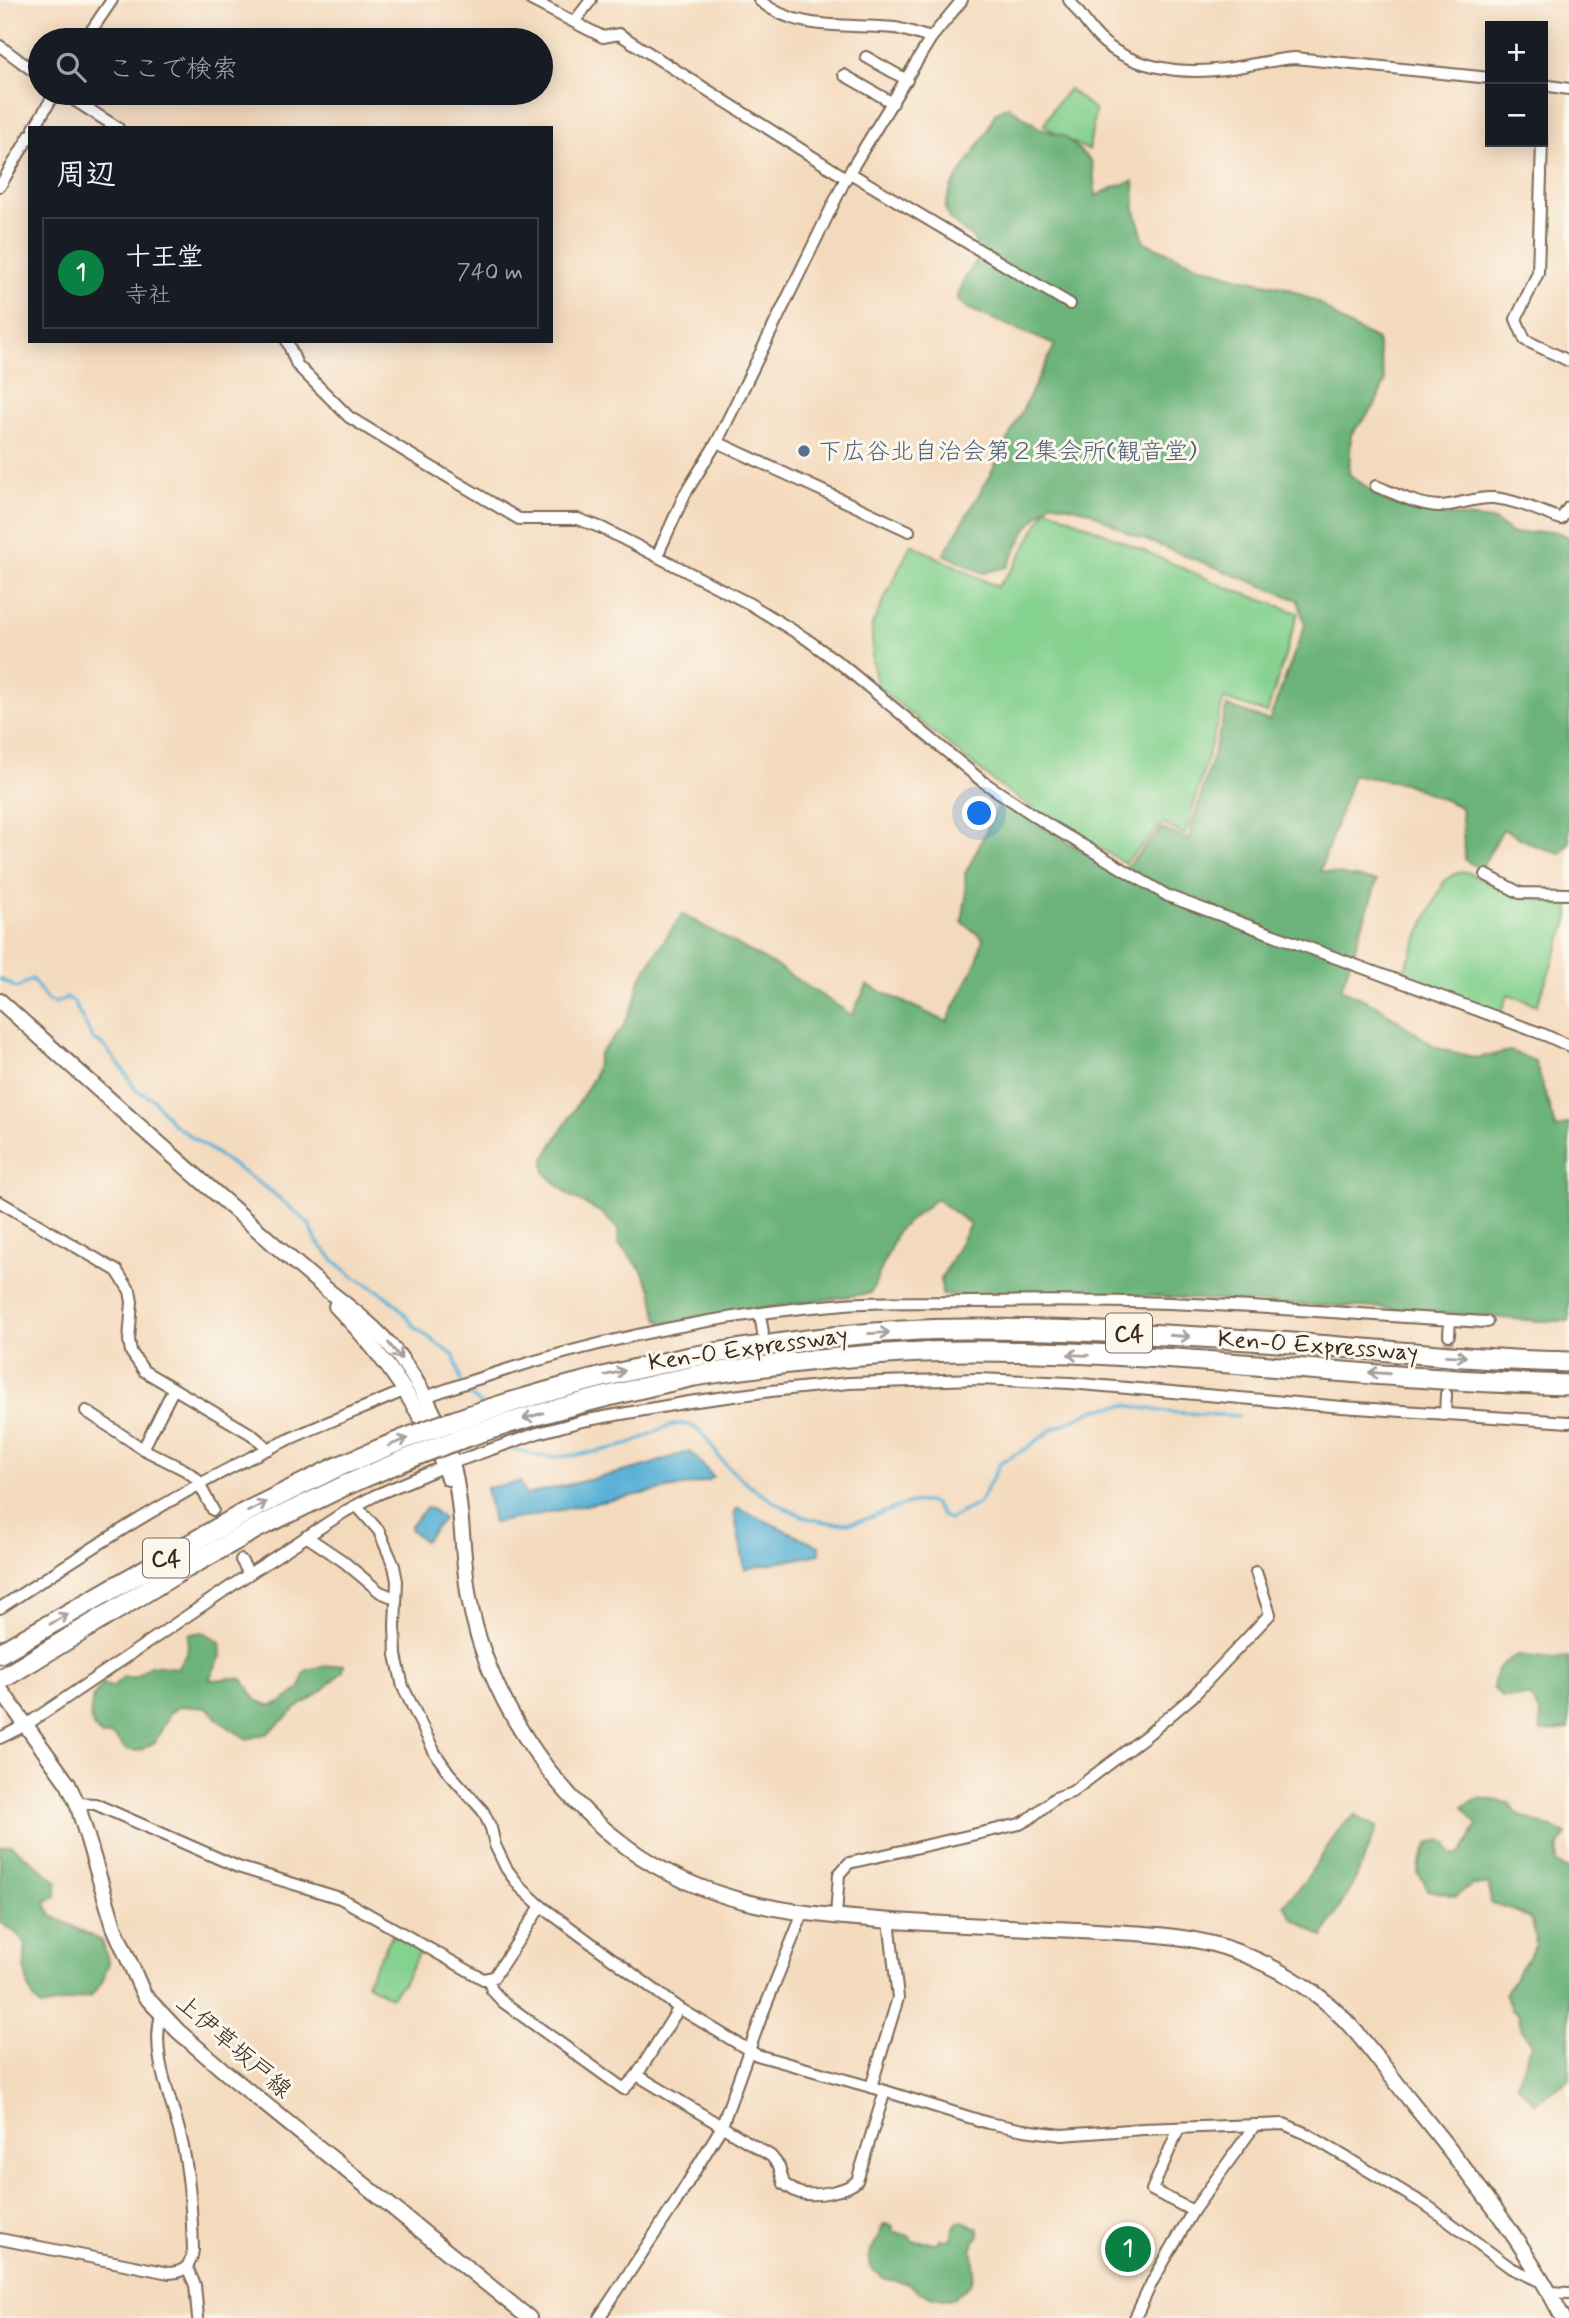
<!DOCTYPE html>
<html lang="ja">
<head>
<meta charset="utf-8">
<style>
	body { margin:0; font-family:Mynerve,"Klee One",sans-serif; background:#242831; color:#f1f3f6 }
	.controls { position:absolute; right:21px; top:21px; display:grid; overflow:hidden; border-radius:0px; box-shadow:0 4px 18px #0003 }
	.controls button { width:63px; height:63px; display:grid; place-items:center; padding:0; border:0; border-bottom:2px solid #363941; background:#171b24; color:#f1f3f6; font:35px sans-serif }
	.you { position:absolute; left:980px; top:814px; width:24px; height:24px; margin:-18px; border:5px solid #fff; border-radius:50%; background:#1a73e8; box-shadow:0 0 0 10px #1a73e833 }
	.badge { display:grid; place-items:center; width:46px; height:46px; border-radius:50%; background:#0b8043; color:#fff; font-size:23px; font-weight:700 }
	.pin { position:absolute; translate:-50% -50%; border:4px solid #fff; box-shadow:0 2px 7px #0006 }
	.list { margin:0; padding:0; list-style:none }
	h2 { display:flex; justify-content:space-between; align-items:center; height:91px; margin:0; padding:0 28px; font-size:30px }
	h2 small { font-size:23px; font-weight:400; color:#9ea1a6 }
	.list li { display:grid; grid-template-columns:46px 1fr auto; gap:21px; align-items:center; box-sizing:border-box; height:112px; margin:0 14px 14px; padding:0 14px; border:2px solid #363941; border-radius:0px }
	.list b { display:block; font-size:26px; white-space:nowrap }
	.list p { margin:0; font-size:23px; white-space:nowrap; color:#9ea1a6 }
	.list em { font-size:23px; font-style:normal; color:#9ea1a6 }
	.icon { flex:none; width:38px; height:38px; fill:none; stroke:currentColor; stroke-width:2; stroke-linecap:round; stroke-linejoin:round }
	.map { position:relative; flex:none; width:1569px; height:2318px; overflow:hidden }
	.search { position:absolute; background:#171b24; box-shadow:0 4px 18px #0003; left:28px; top:28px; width:525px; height:77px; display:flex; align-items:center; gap:18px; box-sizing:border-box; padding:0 24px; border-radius:38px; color:#9ea1a6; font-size:26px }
	.panel { position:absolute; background:#171b24; box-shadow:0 4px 18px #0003; left:28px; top:126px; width:525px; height:217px; border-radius:0px }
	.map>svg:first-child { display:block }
</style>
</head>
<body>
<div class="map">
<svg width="1569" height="2318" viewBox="0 0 1569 2318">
	<rect width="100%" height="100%" fill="#fbf7ec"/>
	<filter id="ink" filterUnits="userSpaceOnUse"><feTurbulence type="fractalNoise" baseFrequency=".0143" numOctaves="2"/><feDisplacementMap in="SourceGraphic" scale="14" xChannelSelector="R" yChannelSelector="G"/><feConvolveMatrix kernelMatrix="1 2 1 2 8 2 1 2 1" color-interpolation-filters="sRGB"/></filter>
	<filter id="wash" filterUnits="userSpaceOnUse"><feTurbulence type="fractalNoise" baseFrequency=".00686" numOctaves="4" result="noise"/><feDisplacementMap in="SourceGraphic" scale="28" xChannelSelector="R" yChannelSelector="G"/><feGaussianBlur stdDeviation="1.57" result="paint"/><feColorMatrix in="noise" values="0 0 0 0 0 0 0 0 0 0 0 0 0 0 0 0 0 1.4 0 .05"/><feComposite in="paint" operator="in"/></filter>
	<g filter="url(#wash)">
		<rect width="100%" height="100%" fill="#f4dabd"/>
		<!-- green -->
		<g fill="#85d18f" stroke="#607e56" stroke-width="2">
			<polygon points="1069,89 1095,111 1089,150 1065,139 1044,125 1054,107"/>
			<polygon points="1047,508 1223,586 1298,613 1267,713 1224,699 1185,835 1163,824 1125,863 1044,816 997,784 878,687 872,661 872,625 911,544 997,587 1014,567"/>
			<polygon points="1467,872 1523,898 1569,899 1569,918 1537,1005 1508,994 1500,1014 1402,976 1422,928 1445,880 1457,873"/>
			<polygon points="393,1934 420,1951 405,1980 391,1997 366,1983"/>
		</g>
		<!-- forest -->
		<g fill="#6cb37a" stroke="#546e4c" stroke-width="2">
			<polygon points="1008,106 1041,129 1064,136 1092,162 1096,196 1114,187 1134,181 1135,210 1144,242 1197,265 1240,278 1287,288 1319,303 1344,323 1377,340 1385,382 1374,407 1351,434 1349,474 1388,503 1427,513 1493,520 1513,534 1554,531 1569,537 1569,843 1561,853 1536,846 1503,829 1481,869 1465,860 1461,807 1404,783 1353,775 1320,871 1377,881 1341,989 1376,1005 1437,1048 1477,1058 1510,1051 1535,1061 1556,1129 1569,1123 1569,1321 1539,1321 1384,1308 1257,1303 1136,1295 942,1295 941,1279 970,1224 936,1199 898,1230 871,1293 663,1323 657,1317 652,1290 641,1269 619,1244 618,1229 602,1213 570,1196 545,1173 544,1159 594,1077 599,1054 622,1029 635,1001 639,982 656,953 682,914 776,966 852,1015 867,985 947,1022 977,961 983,938 962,922 966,897 965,874 997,809 1004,804 1013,808 1120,874 1162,829 1188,840 1227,706 1269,721 1305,625 1298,600 1130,534 1089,511 1051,502 1027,528 1007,567 983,573 944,554 989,477 1055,345 969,309 957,300 962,283 979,257 974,239 949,219 945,208 951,188 987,132 995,113"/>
			<path d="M 204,1632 L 220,1642 L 221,1656 L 209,1679 C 223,1682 227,1675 243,1679 L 256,1700 L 270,1706 L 282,1702 L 301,1688 C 302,1682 302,1674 307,1670 C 311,1668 339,1664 344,1665 L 343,1671 L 322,1691 L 297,1708 L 268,1733 L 247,1739 L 219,1721 L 208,1708 L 181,1706 L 170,1713 L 155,1742 L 139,1751 L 125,1749 L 113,1735 L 102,1736 C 84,1721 89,1700 102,1684 L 112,1687 L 124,1677 L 135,1677 L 151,1665 L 177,1668 L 187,1653 L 189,1634 Z"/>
			<path d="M 1518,1655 L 1553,1659 L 1569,1657 L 1569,1729 L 1541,1732 L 1540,1713 L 1530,1697 L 1502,1697 L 1493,1688 C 1496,1667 1499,1665 1518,1655 Z"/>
			<polygon points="1479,1798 1509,1803 1518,1815 1567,1834 1559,1845 1556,1863 1569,1870 1569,2080 1535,2103 1517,2084 1532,2043 1522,2031 1518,2013 1511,2010 1505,1993 1536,1945 1532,1920 1512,1909 1491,1903 1489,1885 1472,1885 1456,1896 1427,1890 1424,1881 1418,1874 1419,1865 1429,1843 1440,1840 1447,1843 1450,1852 1456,1856 1462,1852 1477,1825 1463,1807"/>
			<polygon points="1355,1816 1377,1827 1355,1880 1323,1937 1292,1918 1284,1905 1307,1878 1342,1825"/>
			<path d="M 11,1845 C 26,1858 42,1868 57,1882 L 56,1896 L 45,1902 L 52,1916 L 102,1941 L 109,1963 L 102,1982 L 91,1996 L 41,2007 C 26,1994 23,1964 26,1945 L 16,1933 L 0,1922 L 0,1847 Z"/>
			<path d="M 963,2221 L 979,2229 L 979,2236 L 974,2241 L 971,2250 C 976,2260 975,2277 968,2286 C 964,2290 958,2293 954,2298 L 942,2299 L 931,2296 L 919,2292 L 908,2283 L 886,2279 L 872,2270 L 869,2259 L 871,2251 L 884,2224 L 893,2226 L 893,2231 L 909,2236 L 913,2241 L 937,2243 L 940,2239 L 948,2240 L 951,2238 L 953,2229 L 958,2222 Z"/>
		</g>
		<!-- water -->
		<g fill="#59b1d6" stroke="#4a6e7a" stroke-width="2">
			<polygon points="690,1451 713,1477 708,1481 493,1523 486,1488 520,1482 525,1495 643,1467"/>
			<polygon points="426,1508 432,1509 443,1519 424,1541 410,1529 411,1525"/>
			<polygon points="738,1508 819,1546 820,1554 745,1569 734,1512"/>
		</g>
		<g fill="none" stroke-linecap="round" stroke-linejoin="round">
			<!-- stream -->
			<g stroke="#59b1d6" stroke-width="3.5">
				<polyline points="0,979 17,988 32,979 47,1000 55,1003 66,998 73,1001 93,1039 104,1046 122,1068 136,1090 153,1099 173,1124 272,1192 299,1215 309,1224 317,1242 336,1262 353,1276 379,1291 396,1304 416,1328 454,1356 461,1381"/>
				<polyline points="461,1389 482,1405"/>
				<path d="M 508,1448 C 519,1450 528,1453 539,1456 C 557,1460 610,1450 629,1444 C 646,1439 670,1419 689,1425 C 706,1430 713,1452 725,1464 C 750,1488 790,1517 826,1522 C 837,1524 851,1523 863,1520 C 880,1515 918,1495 934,1504 L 942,1516 L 949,1519 L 979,1503 L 1001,1462 L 1027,1448 L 1051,1430 L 1096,1409 L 1126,1405 L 1166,1412 L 1238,1416"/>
			</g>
		</g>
	</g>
	<g filter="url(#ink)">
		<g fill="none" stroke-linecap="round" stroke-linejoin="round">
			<!-- street-tunnel -->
			<polyline stroke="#cfb79d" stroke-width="10" stroke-dasharray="10 5" stroke-linecap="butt" points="1447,1381 1449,1335"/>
			<!-- street casing -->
			<g stroke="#7c6856" stroke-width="14">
				<g id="street">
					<polyline points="531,0 603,37 619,34 846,178"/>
					<path d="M 759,0 C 798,33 848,23 895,28 C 907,30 920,35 931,38"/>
					<path d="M 1069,0 C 1079,12 1088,27 1099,38 C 1127,66 1177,74 1215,70 C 1242,68 1267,60 1295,58 L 1490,78"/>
					<polyline points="574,22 591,0"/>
					<polyline points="85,40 112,0"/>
					<polyline points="0,46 40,76"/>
					<polyline points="866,57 907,80"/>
					<polyline points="844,75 893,103"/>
					<polyline points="1543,85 1569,89"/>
					<polyline points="63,93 118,128"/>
					<polyline points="34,128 55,93"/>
					<polyline points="1542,142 1538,273 1516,319 1525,340 1569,361"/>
					<polyline points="850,173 1070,304"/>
					<polyline points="0,186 30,135"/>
					<polyline points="287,341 297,365 349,417 416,458 519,519 578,519 602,528 750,604 805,638 842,665 982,781 1047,824 1168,896 1545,1035 1569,1046"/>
					<polyline points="717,442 909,531"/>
					<path d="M 1376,486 C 1396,494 1417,505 1439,506 C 1456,506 1474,497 1493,498 C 1516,500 1539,511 1561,519 L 1569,507"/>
					<polyline points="657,556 685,494 717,442 846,178 931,38 962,0"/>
					<polyline points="1486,875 1520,893 1569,894"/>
					<polyline points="0,1202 117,1271 130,1291 132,1302 129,1340 131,1352 144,1371 251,1434 269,1449"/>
					<polyline points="760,1314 763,1333"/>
					<polyline points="1449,1335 1450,1320"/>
					<path d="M 425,1397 C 560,1348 702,1315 845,1304 C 886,1301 928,1303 970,1302 C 1036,1301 1103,1301 1169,1303 C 1275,1307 1381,1316 1487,1322"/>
					<polyline points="86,1411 143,1449 185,1470 196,1478 213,1510"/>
					<polyline points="1445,1415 1446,1394"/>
					<polyline points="143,1449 173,1390"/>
					<polyline points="357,1506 379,1531 394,1566 397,1581 395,1625 396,1655 403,1687 435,1753 449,1773 483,1811 491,1828 495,1845 506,1868 520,1887 541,1906 679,2008 757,2055 885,2091 988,2123 1024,2130 1062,2135 1143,2129 1284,2124 1307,2134 1429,2207 1511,2268 1542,2282"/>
					<polyline points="306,1536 343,1561 380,1592 395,1598"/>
					<polyline points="241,1560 249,1574"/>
					<path d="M 0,1608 C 87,1551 174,1494 268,1449 C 313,1427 360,1410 406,1390"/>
					<polyline points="0,1738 26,1725 249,1574 346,1511 376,1495 452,1463 538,1433 582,1421 689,1402 771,1391 849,1383 977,1379 1070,1383 1342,1407 1569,1422"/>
					<polyline points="77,1803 95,1804 238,1867 340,1898 483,1979 494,1977 541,1906"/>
					<polyline points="836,1916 839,1874 849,1863 1020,1824 1029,1819 1055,1798 1072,1792 1146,1736 1192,1697 1270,1614 1256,1572"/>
					<polyline points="488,1979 492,1990 503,2002 624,2089 637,2075 679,2008"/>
					<path d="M 637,2075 L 771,2156 L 779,2166 L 784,2184 C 789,2187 795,2192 800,2193 C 815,2197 847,2191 857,2181 L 885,2091"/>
					<polyline points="871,2087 898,1998 889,1920"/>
					<polyline points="1179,2128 1152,2190 1193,2211"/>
					<path d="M 0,2239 L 169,2273 C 185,2272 191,2266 193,2250 C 192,2213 190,2178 182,2142 C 173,2100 150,2058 161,2014"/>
					<polyline points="187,2267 195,2285 198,2318"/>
					<polyline points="1549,2292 1569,2293"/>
					<polyline points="599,2318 674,2205 721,2128 760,2020 803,1913"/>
					<polyline points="1135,2318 1152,2282 1193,2211 1255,2125"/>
				</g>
			</g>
			<!-- secondary casing -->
			<g stroke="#7c6856" stroke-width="18">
				<g id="secondary">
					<path d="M 0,1001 C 88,1081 177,1160 267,1238 C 286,1255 306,1272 326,1289 C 355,1312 385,1334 406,1366 C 427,1396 448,1439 455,1476 C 463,1516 462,1558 469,1598 C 486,1693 549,1790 627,1847 C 705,1904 787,1913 880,1920 C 946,1925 1013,1927 1080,1930 C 1125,1933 1169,1933 1213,1944 C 1247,1953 1284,1972 1313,1992 C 1352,2020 1380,2063 1410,2100 C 1465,2169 1523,2239 1563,2318"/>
					<path d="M 336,1306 C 385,1356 425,1412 448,1478"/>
					<polyline points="0,1689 68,1784 77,1803 114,1927 144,1995 178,2031 224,2071 529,2318"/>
				</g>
			</g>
			<!-- highway casing -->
			<g stroke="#7c6856" stroke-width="23">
				<g id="highway">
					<path d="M 690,1357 C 785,1342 879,1328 975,1329 C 1076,1329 1177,1335 1278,1342 C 1375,1349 1472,1360 1569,1362"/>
					<path d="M 694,1376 C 786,1362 879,1351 973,1351 C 1172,1351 1370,1380 1569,1385"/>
					<polyline points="0,1653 248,1511 335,1468"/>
					<polyline points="0,1680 175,1574 257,1528 344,1486"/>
				</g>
			</g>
			<!-- street -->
			<use href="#street" stroke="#fff" stroke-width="10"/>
			<!-- secondary -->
			<use href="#secondary" stroke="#fff" stroke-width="14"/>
			<!-- highway -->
			<use href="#highway" stroke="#fff" stroke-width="19"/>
			<!-- highway-bridge casing -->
			<g stroke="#7c6856" stroke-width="23" stroke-linecap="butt">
				<g id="highway-bridge">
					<path d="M 335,1468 C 374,1452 413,1434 454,1421 C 531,1394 610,1374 690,1357"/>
					<path d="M 344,1486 C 381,1470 419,1453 457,1440 C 535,1413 614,1394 694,1376"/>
				</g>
			</g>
			<!-- highway-bridge -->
			<use href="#highway-bridge" stroke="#fff" stroke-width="19"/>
		</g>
		<!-- one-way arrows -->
		<defs><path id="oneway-shaft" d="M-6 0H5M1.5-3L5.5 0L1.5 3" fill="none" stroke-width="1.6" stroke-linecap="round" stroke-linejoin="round" transform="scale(1.75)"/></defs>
		<g stroke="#a79f9a">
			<use href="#oneway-shaft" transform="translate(879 1333) rotate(-3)"/>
			<use href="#oneway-shaft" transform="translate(1180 1336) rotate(4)"/>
			<use href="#oneway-shaft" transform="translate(395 1351) rotate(51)"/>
			<use href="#oneway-shaft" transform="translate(1078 1355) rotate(-178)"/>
			<use href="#oneway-shaft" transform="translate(1456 1356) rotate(3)"/>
			<use href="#oneway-shaft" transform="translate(615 1373) rotate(-13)"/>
			<use href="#oneway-shaft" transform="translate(1379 1373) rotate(-176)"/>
			<use href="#oneway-shaft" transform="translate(533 1416) rotate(163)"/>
			<use href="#oneway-shaft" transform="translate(398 1442) rotate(-22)"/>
			<use href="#oneway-shaft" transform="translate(257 1507) rotate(-27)"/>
			<use href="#oneway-shaft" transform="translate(59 1619) rotate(-30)"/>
		</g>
	</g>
	<!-- markers -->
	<circle fill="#5c6f8a" stroke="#fbf7ec" stroke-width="2.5" cx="804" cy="451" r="7"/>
	<g text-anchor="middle" stroke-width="6" stroke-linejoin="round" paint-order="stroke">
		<!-- shield labels -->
		<g fill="#fbf7ec" stroke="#75685c" stroke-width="2">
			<rect x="1106" y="1313.5" width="46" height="39" rx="5"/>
			<rect x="143" y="1538.5" width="46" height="39" rx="5"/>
		</g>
		<g font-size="23" font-weight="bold" fill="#3b2a1e">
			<text x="1129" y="1341">C4</text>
			<text x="166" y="1566">C4</text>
		</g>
		<!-- service labels -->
		<g font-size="24" fill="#4e5e75" stroke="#fbf7ec" text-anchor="start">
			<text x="818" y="459">下広谷北自治会第２集会所(観音堂)</text>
		</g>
		<!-- street labels -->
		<g font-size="24" fill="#3b2a1e" stroke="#fbf7ec">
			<text transform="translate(1318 1345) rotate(4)" y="8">Ken-O Expressway</text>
			<text transform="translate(748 1348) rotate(-8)" y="8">Ken-O Expressway</text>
			<text transform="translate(234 2046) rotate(41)" y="8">上伊草坂戸線</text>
		</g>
	</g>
</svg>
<div class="controls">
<button>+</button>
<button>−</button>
</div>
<div class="you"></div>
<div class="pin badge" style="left:1128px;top:2249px">1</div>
<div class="search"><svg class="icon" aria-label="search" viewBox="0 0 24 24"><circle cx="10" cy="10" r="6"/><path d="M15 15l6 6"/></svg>ここで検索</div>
<section class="panel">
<h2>周辺<small></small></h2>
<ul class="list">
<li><span class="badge">1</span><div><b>十王堂</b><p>寺社</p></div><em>740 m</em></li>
</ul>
</section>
</div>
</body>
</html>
